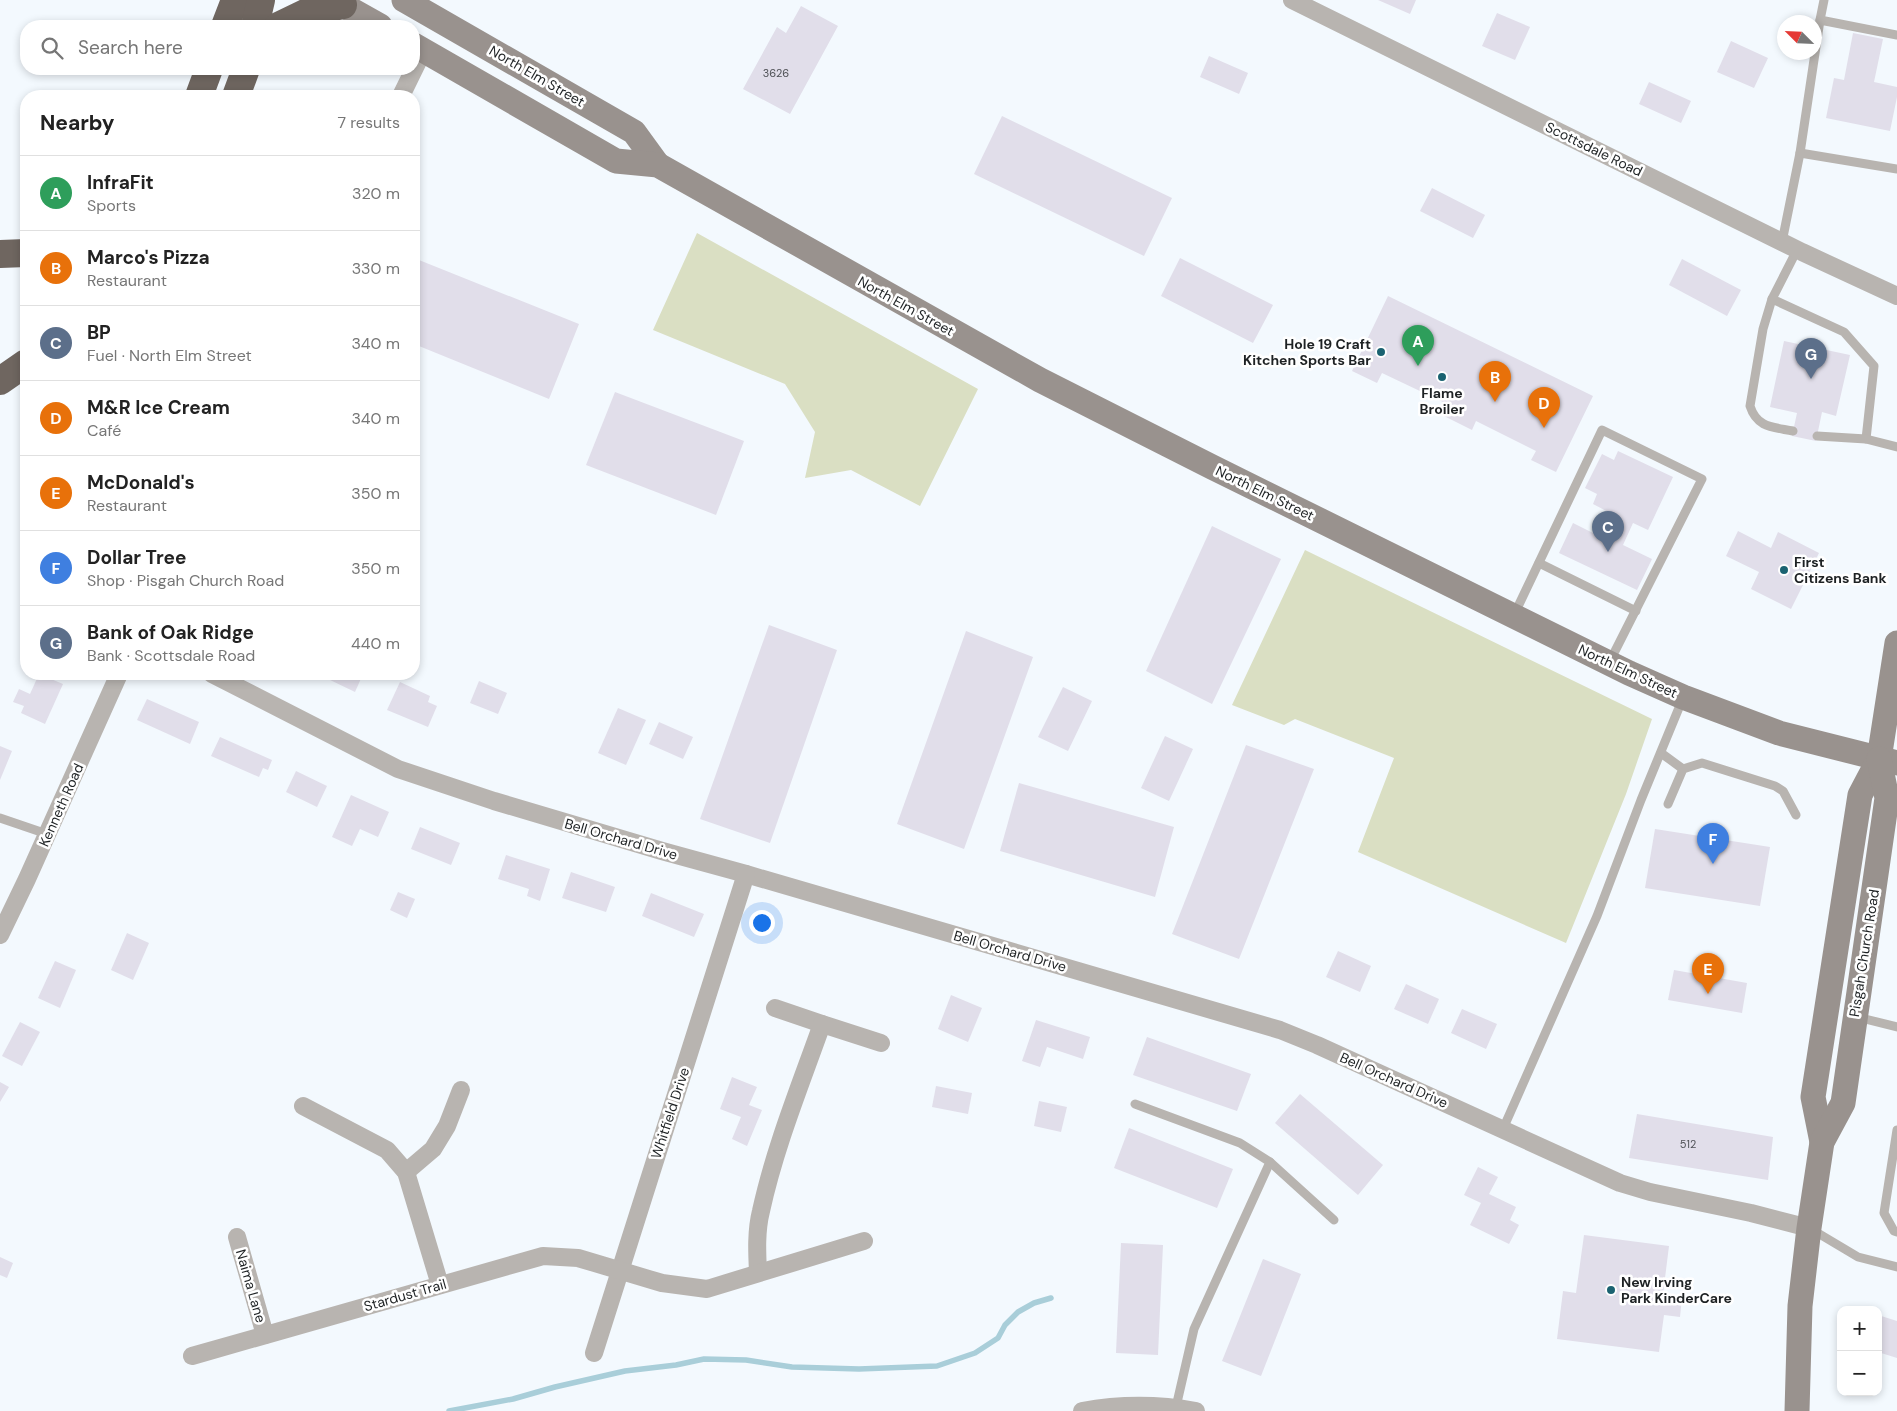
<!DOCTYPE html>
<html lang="en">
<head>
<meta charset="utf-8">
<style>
	body { margin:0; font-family:"DM Sans",sans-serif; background:#f6f6f6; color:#222 }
	.controls { position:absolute; right:15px; bottom:15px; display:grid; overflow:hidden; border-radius:10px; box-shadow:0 2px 8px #0003 }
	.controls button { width:45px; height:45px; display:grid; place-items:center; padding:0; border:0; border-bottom:1px solid #e0e0e0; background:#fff; color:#222; font:25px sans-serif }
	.compass { position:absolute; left:1777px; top:15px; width:45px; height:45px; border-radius:50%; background:#fff; box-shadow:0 2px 8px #0003; rotate:294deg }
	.you { position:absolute; left:761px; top:922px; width:18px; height:18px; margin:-12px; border:4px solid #fff; border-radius:50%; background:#1a73e8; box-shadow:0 0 0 8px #1a73e833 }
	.badge { display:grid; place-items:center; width:32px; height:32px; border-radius:50%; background:#1a6271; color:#fff; font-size:16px; font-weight:700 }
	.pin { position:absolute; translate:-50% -41px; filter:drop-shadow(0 1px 2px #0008) }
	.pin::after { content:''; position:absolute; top:26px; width:18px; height:15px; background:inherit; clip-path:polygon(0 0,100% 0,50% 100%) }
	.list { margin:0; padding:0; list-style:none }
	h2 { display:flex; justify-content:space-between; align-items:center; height:65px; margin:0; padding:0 20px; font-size:21px }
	h2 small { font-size:16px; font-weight:400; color:#767676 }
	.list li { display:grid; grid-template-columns:32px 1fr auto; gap:15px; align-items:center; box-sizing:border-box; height:75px; padding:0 20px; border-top:1px solid #e0e0e0 }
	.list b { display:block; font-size:19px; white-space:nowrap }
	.list p { margin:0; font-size:16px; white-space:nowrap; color:#767676 }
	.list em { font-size:16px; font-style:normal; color:#767676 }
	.icon { flex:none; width:28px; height:28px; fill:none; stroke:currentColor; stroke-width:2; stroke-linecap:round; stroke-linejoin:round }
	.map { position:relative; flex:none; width:1897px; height:1411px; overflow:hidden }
	.search { position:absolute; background:#fff; box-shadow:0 2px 8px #0003; left:20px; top:20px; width:400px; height:55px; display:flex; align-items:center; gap:12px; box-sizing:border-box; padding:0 18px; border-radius:20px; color:#767676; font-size:19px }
	.panel { position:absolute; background:#fff; box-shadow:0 2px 8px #0003; left:20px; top:90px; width:400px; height:590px; border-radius:20px }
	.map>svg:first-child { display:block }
</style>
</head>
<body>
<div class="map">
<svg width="1897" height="1411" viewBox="0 0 1897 1411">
	<rect width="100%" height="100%" fill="#f3f9fe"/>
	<!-- green -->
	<g fill="#dadfc3">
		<polygon points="697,233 978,389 920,506 851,470 805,478 815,432 785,384 653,330"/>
		<polygon points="1305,550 1652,719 1626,794 1566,943 1358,852 1394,758 1295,719 1284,725 1232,705"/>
	</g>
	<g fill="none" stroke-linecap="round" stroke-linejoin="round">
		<!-- stream -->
		<polyline stroke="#a9ced9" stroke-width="5.5" points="449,1411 513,1399 555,1387 625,1371 676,1365 704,1359 746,1360 792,1367 859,1369 937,1366 975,1353 998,1338 1005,1325 1018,1312 1034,1303 1051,1298"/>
	</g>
	<!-- building -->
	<g fill="#e1deea">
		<polygon points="1378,0 1416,0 1410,14"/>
		<polygon points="801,6 838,26 790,114 743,89 777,27 786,33"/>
		<polygon points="1497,13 1530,27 1515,60 1482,46"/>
		<polygon points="1853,33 1883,39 1874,82 1897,87 1897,97 1890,131 1826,118 1834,78 1844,80"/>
		<polygon points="1731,41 1768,58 1754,88 1717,72"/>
		<polygon points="1209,56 1248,73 1239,94 1200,77"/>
		<polygon points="1649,82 1691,101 1681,123 1639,104"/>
		<polygon points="1002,116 1172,198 1144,256 974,174"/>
		<polygon points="1432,188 1485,215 1473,238 1420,211"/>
		<polygon points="414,258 579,324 549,399 414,344"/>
		<polygon points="1180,258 1273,305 1253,343 1161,296"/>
		<polygon points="1682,259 1741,290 1727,316 1669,285"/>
		<polygon points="1388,296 1593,396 1556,472 1531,460 1536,451 1476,421 1472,430 1438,413 1443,402 1382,373 1377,383 1352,371"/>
		<polygon points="1784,341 1850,355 1836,416 1822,412 1816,441 1792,436 1797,413 1770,407"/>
		<polygon points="615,392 744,441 716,515 586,465"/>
		<polygon points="1618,451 1673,477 1648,530 1633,523 1623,545 1652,559 1637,590 1559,553 1573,523 1603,538 1614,515 1593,504 1597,494 1585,488 1602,454 1614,460"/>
		<polygon points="1212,526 1281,559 1212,704 1146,671"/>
		<polygon points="1738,531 1771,548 1778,532 1819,553 1791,609 1751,589 1759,572 1726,556"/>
		<polygon points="769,625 837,650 770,843 700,819"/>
		<polygon points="966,631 1033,657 964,849 897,824"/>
		<polygon points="39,674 63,684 45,724 21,713 24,706 13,702 19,689 30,694"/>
		<polygon points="330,674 363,674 355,692 328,679"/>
		<polygon points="479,681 507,693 498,714 470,703"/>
		<polygon points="400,682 430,696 428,702 437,706 428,727 387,710"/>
		<polygon points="1063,687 1092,701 1068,751 1038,737"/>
		<polygon points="147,699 199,722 190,744 137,720"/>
		<polygon points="618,708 646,720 626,765 598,753"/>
		<polygon points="659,722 693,737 683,759 649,744"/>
		<polygon points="1165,736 1193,749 1169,801 1141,788"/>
		<polygon points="220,737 272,760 268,770 263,768 259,777 211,756"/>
		<polygon points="1246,745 1314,769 1239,959 1172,934"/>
		<polygon points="0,746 12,751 0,780"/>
		<polygon points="296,771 327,786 317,807 286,792"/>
		<polygon points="1019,783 1174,827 1155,897 1000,851"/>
		<polygon points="351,795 389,812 378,837 360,829 352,846 332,837"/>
		<polygon points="420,827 460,843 451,865 411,849"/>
		<polygon points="1655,829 1770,847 1760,906 1645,888"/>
		<polygon points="506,855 550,869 540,901 527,896 529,889 498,879"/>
		<polygon points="571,872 615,887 606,912 562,898"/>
		<polygon points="398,892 415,899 407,918 390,910"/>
		<polygon points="651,893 704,914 694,937 642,916"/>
		<polygon points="127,933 149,943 133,980 111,970"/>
		<polygon points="1338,951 1371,966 1360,992 1326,977"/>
		<polygon points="55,961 76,970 60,1008 38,998"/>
		<polygon points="1674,970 1747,983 1742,1013 1668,1000"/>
		<polygon points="1406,984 1439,999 1428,1024 1394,1009"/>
		<polygon points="951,995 982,1008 968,1042 938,1029"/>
		<polygon points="1462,1009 1497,1024 1486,1049 1451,1033"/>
		<polygon points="1036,1020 1090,1037 1083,1059 1047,1047 1040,1067 1022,1061"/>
		<polygon points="20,1022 40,1032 22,1066 2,1056"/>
		<polygon points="1147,1037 1251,1074 1237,1111 1133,1075"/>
		<polygon points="732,1077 757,1087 749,1105 762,1110 747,1146 732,1139 741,1117 720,1109"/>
		<polygon points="0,1082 9,1087 0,1102"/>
		<polygon points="936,1086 972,1093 968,1114 932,1107"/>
		<polygon points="1300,1094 1383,1165 1358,1195 1275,1123"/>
		<polygon points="1039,1101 1067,1107 1061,1132 1034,1126"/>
		<polygon points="1637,1114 1773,1137 1768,1180 1629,1158"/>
		<polygon points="1129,1128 1233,1169 1217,1208 1114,1168"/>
		<polygon points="1478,1167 1498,1177 1489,1194 1516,1207 1510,1220 1519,1225 1509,1244 1470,1225 1481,1203 1464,1195"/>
		<polygon points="1584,1235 1669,1246 1663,1294 1682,1297 1680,1317 1664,1315 1659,1352 1557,1339 1563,1291 1576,1293"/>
		<polygon points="1121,1243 1163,1245 1158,1355 1116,1353"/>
		<polygon points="0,1257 13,1263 7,1278 0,1275"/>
		<polygon points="1263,1259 1301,1274 1261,1376 1222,1361"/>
		<polygon points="1878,1315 1897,1321 1897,1358 1878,1352"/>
	</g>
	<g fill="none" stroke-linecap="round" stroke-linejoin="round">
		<!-- lane -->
		<g stroke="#b8b4b0" stroke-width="9">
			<polyline points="1820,20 1824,0"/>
			<polyline points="1800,153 1897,169"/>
			<polyline points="1782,242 1800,153 1820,20 1897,35"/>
			<polyline points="1797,250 1772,299 1844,332 1874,366 1866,439 1897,447"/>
			<path d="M 1772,299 L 1763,329 L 1750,406 C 1757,428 1773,427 1793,431"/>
			<polyline points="1817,436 1866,439"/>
			<polyline points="1539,563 1636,611"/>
			<polyline points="1514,615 1602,430 1702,479 1610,661"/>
			<polyline points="1661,753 1683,769"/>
			<polyline points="1668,804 1683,769 1702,763 1775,786 1783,791 1796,815"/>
			<polyline points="0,818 47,834"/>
			<polyline points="1857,1017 1897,1027"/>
			<polyline points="1135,1104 1240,1143 1270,1162 1194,1329 1176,1407"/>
			<polyline points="1503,1129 1597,916 1641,800 1683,698"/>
			<polyline points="1897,1130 1884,1213 1894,1231 1897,1232"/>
			<polyline points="1270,1162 1334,1220"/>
			<polyline points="1811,1229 1858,1257 1897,1267"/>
		</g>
		<!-- street -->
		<g stroke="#b8b4b0" stroke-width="18">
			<polyline points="1292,0 1802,252 1897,296"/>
			<polyline points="401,96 423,51"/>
			<polyline points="212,674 398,769 494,801 662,851 746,874 1280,1030 1317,1045 1620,1183 1650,1192 1751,1213 1809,1228"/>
			<polyline points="0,935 27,879 119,674"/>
			<polyline points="775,1008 822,1024"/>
			<polyline points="303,1106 387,1150 406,1172 440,1285"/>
			<polyline points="406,1172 433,1149 447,1126 461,1090"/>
			<polyline points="237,1237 265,1335"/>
			<path d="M 758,1272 C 757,1252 756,1231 761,1211 C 775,1147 800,1086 822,1024 L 881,1043"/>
			<polyline points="594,1353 746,874"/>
			<polyline points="192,1356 543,1256 578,1258 662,1283 707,1289 864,1241"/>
			<path d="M 1082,1411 C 1120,1404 1158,1404 1196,1411"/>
		</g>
		<!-- secondary -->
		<g stroke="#99928e" stroke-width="25">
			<polyline points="334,0 380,26"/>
			<polyline points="404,0 634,132 658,165"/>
			<polyline points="414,45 616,161 658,165 1040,380 1212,467 1629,673 1683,697 1779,733 1897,763"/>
			<polyline points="1822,1142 1813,1097 1860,795 1879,759 1897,643"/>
			<polyline points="1797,1411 1800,1306 1809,1228 1822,1142 1843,1103 1887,798 1879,759"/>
		</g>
		<!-- highway -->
		<g stroke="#6f6660" stroke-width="28">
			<polyline points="225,26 235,0"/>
			<polyline points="255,26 261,0"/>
			<polyline points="278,26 305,13 343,5"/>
			<polyline points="199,96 209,69"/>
			<polyline points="236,96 246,69"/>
			<polyline points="0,254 26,253"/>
			<polyline points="0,381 26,363"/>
		</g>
	</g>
	<!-- markers -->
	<g fill="#1a6271" stroke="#fff" stroke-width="2">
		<circle cx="1381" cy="352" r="5"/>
		<circle cx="1442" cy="377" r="5"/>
		<circle cx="1784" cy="570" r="5"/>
		<circle cx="1611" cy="1290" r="5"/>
	</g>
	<g text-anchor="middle" stroke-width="5" stroke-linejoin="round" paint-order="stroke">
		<!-- number labels -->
		<g font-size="11" fill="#4f5156">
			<text x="776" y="77">3626</text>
			<text x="1688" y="1148">512</text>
		</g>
		<!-- street labels -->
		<g font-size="14" fill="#1e2224" stroke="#fff">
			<text transform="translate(537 76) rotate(30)" y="5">North Elm Street</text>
			<text transform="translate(1594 149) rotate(26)" y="5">Scottsdale Road</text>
			<text transform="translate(906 306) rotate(29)" y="5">North Elm Street</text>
			<text transform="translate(1265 493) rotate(26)" y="5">North Elm Street</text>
			<text transform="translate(1628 671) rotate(25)" y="5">North Elm Street</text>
			<text transform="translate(61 805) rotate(-66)" y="5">Kenneth Road</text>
			<text transform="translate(621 839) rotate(16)" y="5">Bell Orchard Drive</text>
			<text transform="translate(1010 951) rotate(16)" y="5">Bell Orchard Drive</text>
			<text transform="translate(1864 953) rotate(-81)" y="5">Pisgah Church Road</text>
			<text transform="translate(1394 1080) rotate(24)" y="5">Bell Orchard Drive</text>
			<text transform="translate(670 1113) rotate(-72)" y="5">Whitfield Drive</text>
			<text transform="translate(251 1286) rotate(74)" y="5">Naima Lane</text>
			<text transform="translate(405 1295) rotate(-16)" y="5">Stardust Trail</text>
		</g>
		<!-- poi labels -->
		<g font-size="14" font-weight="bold" fill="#1e2224" stroke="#fff" text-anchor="start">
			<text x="1371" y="349" text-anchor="end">Hole 19 Craft<tspan x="1371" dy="16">Kitchen Sports Bar</tspan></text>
			<text x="1442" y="398" text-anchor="middle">Flame<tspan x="1442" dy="16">Broiler</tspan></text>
			<text x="1794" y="567">First<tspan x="1794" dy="16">Citizens Bank</tspan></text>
			<text x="1621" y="1287">New Irving<tspan x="1621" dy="16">Park KinderCare</tspan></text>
		</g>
	</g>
</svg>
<div class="controls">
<button>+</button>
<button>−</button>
</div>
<svg class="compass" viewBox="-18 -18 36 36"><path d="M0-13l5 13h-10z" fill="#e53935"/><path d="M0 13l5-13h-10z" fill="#767676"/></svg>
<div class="you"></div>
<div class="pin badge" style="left:1418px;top:366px;background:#2e9e5b">A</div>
<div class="pin badge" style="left:1495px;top:402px;background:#e8710a">B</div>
<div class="pin badge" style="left:1608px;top:552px;background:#5c6f8a">C</div>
<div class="pin badge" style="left:1544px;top:428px;background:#e8710a">D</div>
<div class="pin badge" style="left:1708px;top:994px;background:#e8710a">E</div>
<div class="pin badge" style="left:1713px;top:864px;background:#3f7fe0">F</div>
<div class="pin badge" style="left:1811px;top:379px;background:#5c6f8a">G</div>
<div class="search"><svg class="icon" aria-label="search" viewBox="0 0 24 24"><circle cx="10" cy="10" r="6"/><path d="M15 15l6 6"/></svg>Search here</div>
<section class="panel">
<h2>Nearby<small>7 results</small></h2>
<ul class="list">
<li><span class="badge" style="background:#2e9e5b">A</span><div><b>InfraFit</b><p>Sports</p></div><em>320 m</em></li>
<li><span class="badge" style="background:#e8710a">B</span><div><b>Marco's Pizza</b><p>Restaurant</p></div><em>330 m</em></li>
<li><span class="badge" style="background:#5c6f8a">C</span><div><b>BP</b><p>Fuel · North Elm Street</p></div><em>340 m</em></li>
<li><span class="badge" style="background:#e8710a">D</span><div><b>M&amp;R Ice Cream</b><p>Café</p></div><em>340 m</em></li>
<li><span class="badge" style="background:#e8710a">E</span><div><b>McDonald's</b><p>Restaurant</p></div><em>350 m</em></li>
<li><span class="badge" style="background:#3f7fe0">F</span><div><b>Dollar Tree</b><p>Shop · Pisgah Church Road</p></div><em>350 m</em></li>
<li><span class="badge" style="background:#5c6f8a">G</span><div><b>Bank of Oak Ridge</b><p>Bank · Scottsdale Road</p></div><em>440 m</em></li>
</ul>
</section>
</div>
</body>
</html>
